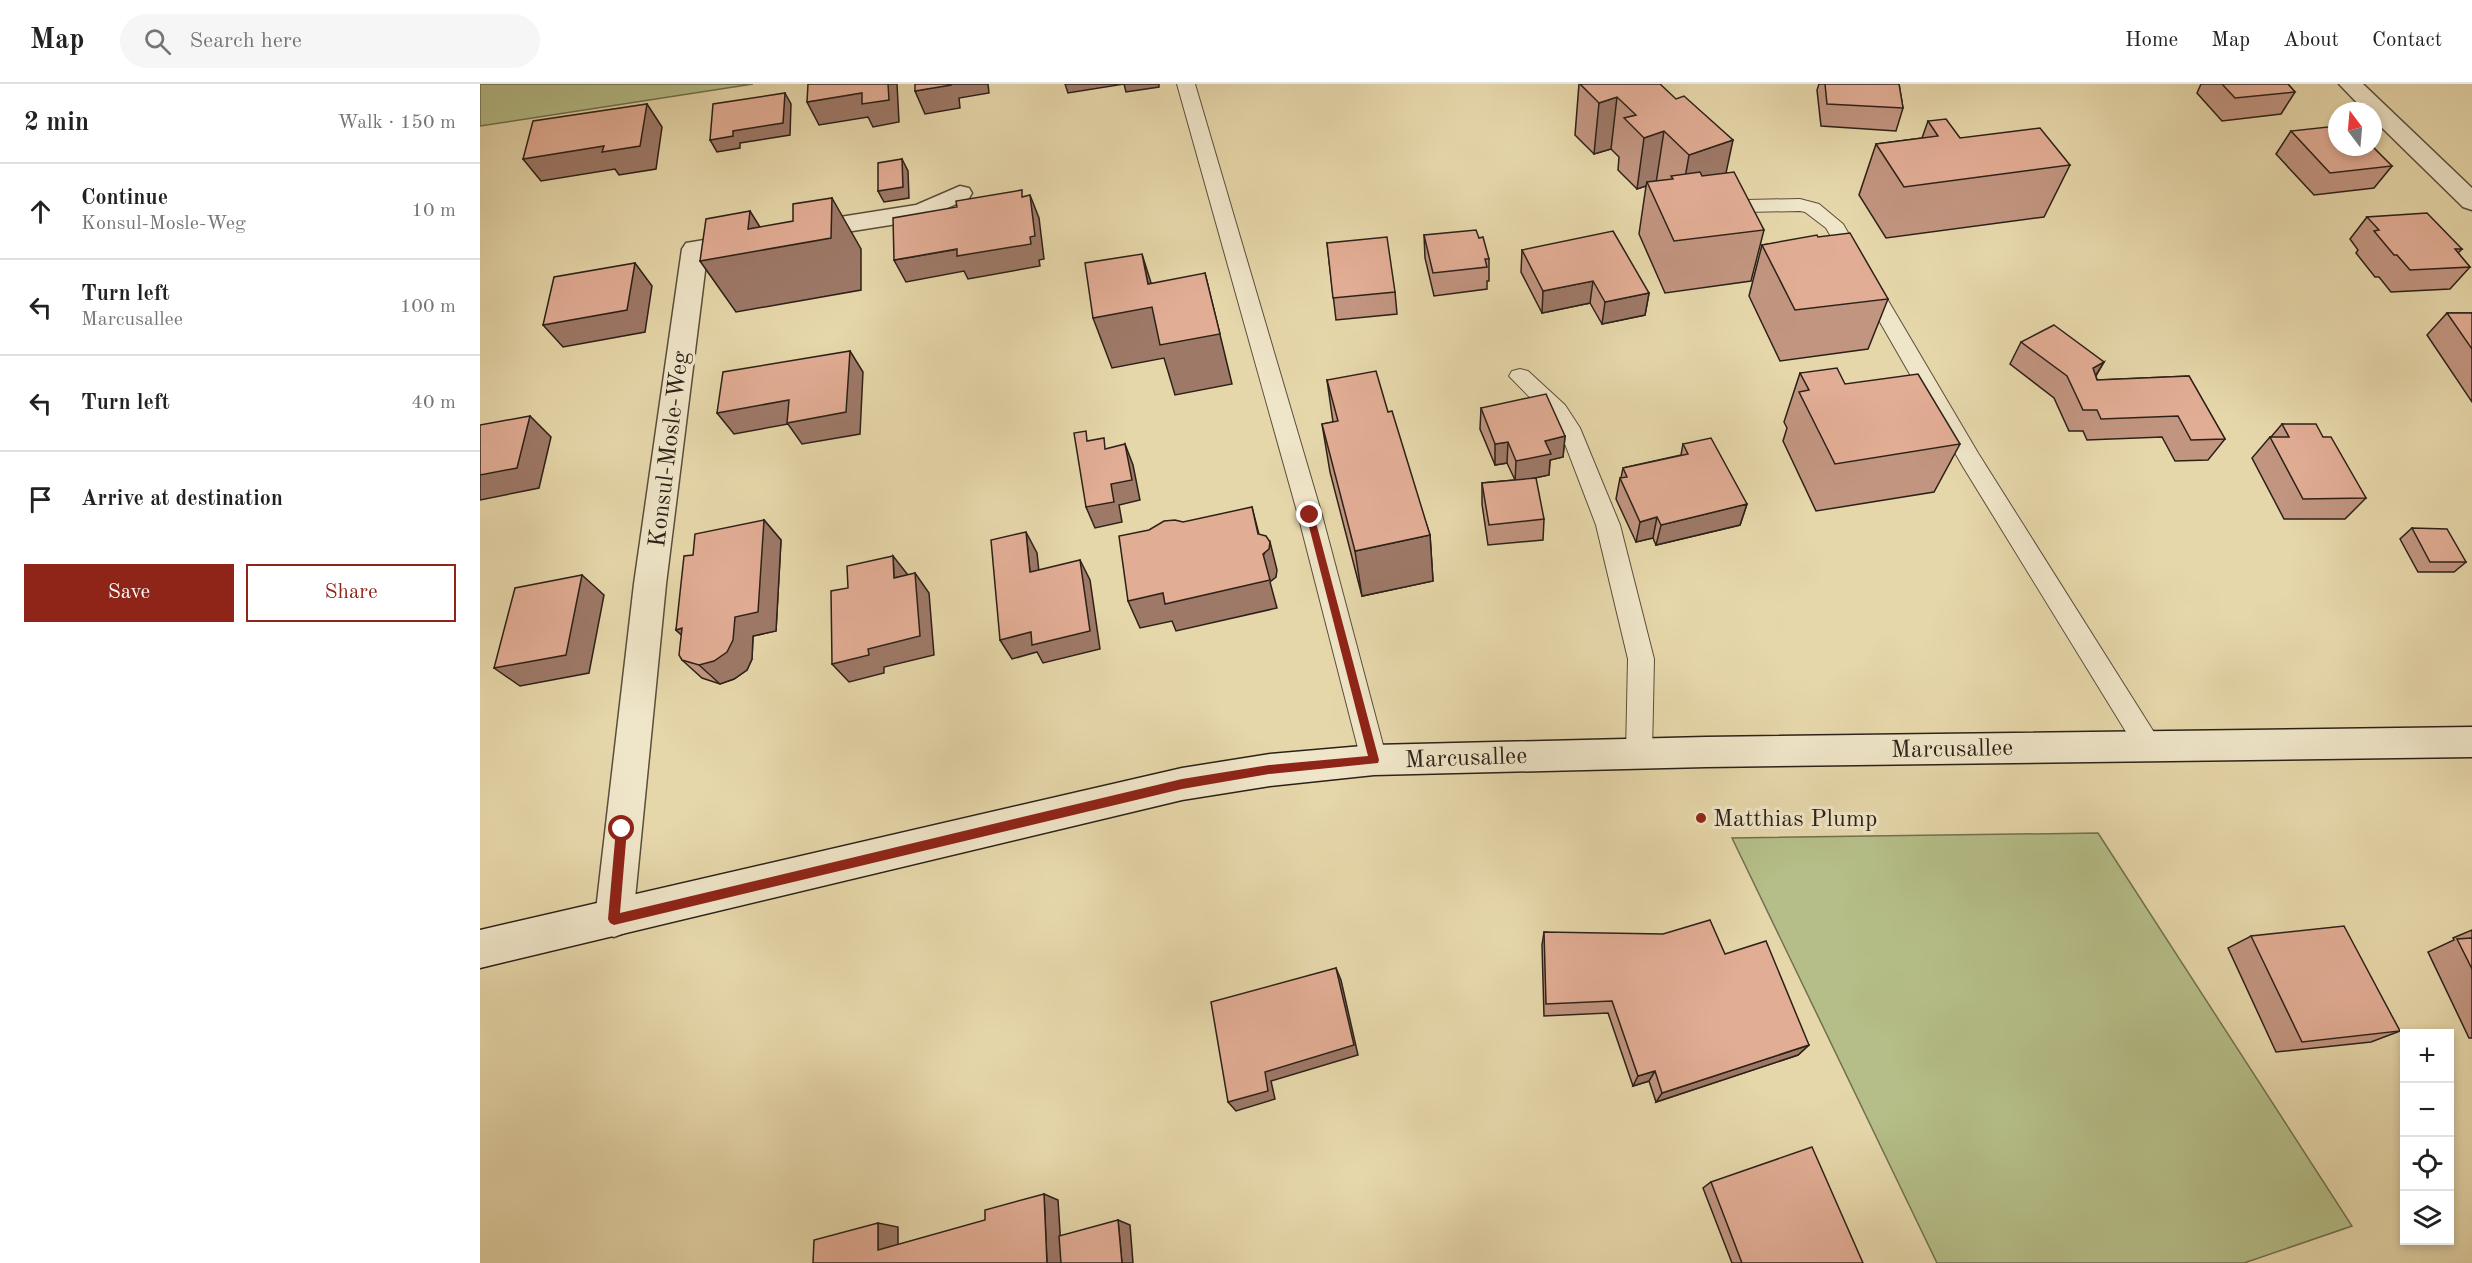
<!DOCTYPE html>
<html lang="en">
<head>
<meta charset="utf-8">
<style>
	body { margin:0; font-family:"Old Standard TT",serif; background:#f6f6f6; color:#222 }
	.controls { position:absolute; right:18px; bottom:18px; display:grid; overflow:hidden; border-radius:0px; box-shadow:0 3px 9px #0003 }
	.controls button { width:54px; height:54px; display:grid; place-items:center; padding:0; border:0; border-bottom:2px solid #e0e0e0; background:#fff; color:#222; font:30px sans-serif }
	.compass { position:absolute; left:1848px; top:18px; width:54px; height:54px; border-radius:50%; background:#fff; box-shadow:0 3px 9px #0003; rotate:344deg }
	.stop { position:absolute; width:18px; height:18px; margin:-14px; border:4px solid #8f2418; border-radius:50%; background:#fff }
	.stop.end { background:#8f2418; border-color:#fff; box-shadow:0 2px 6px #0008 }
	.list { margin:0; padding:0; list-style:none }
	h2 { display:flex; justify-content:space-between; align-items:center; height:78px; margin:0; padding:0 24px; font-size:26px }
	h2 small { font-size:20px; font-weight:400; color:#767676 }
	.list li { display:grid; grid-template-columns:39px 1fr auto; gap:18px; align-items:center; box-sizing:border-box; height:96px; padding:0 24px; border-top:2px solid #e0e0e0 }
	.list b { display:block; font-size:22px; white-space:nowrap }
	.list p { margin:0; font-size:20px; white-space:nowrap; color:#767676 }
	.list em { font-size:20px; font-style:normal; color:#767676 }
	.actions { display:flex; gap:12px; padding:18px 24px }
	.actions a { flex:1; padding:14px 0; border:2px solid #8f2418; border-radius:0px; text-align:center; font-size:21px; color:#8f2418 }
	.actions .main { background:#8f2418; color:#fff }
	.icon { flex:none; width:33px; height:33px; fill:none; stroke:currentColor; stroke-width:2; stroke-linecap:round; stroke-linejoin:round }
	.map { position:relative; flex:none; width:1992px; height:1179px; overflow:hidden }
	header { display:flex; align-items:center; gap:36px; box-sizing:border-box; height:84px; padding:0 30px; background:#fff; border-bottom:2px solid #e0e0e0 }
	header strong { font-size:28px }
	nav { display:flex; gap:33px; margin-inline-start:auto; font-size:21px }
	.search { width:420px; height:54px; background:#f6f6f6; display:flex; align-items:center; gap:15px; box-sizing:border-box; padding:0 21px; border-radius:33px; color:#767676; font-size:22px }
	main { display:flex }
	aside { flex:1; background:#fff }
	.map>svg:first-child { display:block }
</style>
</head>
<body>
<header>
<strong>Map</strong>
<div class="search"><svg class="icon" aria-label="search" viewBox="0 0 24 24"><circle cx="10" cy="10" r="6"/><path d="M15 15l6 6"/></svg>Search here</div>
<nav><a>Home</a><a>Map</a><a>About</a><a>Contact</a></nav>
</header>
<main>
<aside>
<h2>2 min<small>Walk · 150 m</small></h2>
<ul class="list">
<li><svg class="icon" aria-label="ahead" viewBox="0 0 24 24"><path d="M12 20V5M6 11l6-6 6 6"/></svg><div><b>Continue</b><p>Konsul-Mosle-Weg</p></div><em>10 m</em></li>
<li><svg class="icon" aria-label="left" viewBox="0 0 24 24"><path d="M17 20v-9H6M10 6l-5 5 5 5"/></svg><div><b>Turn left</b><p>Marcusallee</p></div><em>100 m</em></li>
<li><svg class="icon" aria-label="left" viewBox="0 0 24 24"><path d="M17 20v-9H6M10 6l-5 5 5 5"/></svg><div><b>Turn left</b></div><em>40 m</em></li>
<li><svg class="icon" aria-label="arrive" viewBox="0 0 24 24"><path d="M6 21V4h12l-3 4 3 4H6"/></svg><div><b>Arrive at destination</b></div></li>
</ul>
<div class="actions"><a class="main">Save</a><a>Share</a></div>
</aside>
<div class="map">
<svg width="1992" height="1179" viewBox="0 0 1992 1179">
	<rect width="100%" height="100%" fill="#e6d7aa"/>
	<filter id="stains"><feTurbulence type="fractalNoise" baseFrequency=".00333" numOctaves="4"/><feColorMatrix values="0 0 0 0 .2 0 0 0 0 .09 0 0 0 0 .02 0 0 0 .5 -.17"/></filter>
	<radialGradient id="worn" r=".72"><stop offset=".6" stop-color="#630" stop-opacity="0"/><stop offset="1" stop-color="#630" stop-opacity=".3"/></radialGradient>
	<!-- green -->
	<g fill="#b5be88" stroke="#707050" stroke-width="1.5">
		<polygon points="0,0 273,0 0,42"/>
		<polygon points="1618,749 1872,1142 1764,1179 1457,1179 1252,754"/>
	</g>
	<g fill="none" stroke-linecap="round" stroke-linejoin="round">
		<!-- lane casing -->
		<g stroke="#5a4e3c" stroke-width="2">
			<g id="lane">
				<polygon points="697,0 715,0 842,431 907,676 903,684 894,688 885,684 881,676 818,431"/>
				<polygon points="1320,115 1339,120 1363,140 1498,369 1677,653 1681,661 1677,669 1668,673 1659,669 1482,381 1346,144 1325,128 1320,127 1266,128 1259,126 1257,122 1259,118 1266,116"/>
				<polygon points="1040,285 1048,287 1085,321 1100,344 1140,441 1174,575 1172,669 1168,677 1159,681 1150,677 1146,669 1148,575 1116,441 1082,352 1069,333 1029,292 1032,287"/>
			</g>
		</g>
		<!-- street casing -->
		<g stroke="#5a4e3c" stroke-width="3">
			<g id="street">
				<polygon points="1859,0 1883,0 1992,104 1992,126 1983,123 1893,35 1893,27 1885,27"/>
				<polygon points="480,102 489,104 492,109 489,114 442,136 322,155 313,153 310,147 313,141 322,139 436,121"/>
				<polygon points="266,149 275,151 278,157 275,163 227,171 186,500 153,835 147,848 134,853 121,848 115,835 154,500 202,165 206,159"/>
			</g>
		</g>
		<!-- secondary casing -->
		<g stroke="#2c2118" stroke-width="3">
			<polygon id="secondary" points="1992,643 1992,673 1226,683 894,691 790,702 702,716 0,884 0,846 702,684 790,670 894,661 1226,653"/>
		</g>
		<!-- lane -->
		<use href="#lane" fill="#efe5c8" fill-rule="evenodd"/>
		<!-- street -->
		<use href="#street" fill="#efe5c8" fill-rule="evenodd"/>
		<!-- secondary -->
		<use href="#secondary" fill="#efe5c8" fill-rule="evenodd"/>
	</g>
	<!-- wall -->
	<g fill="#c29580" stroke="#2c2118" stroke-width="1.5">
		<polygon points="1099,0 1180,0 1246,89 1284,146 1271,197 1185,209 1159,150 1166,102 1157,105 1138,86 1139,73 1131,65 1114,70 1095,51"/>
		<polygon points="1339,0 1419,0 1423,24 1416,47 1341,42 1337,6"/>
		<polygon points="1721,0 1808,0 1815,8 1801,30 1742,37 1717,9"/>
		<polygon points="1448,37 1480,54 1590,81 1564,133 1406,154 1379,111 1396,60 1442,54"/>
		<polygon points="1811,47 1912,82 1894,104 1834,111 1796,70"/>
		<polygon points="1887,133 1982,165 1978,169 1990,183 1970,205 1911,208 1899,193 1895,193 1876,169 1878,166 1870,155"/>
		<polygon points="944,151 999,154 1009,175 1009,197 1007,197 1007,205 954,212 945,174"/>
		<polygon points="1338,153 1408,215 1388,265 1300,277 1269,212 1282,161"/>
		<polygon points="847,159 915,208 917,230 856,236"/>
		<polygon points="1042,166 1169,209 1165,231 1122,240 1110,219 1062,229 1041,188"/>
		<polygon points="1967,229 1992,229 1992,318 1947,251"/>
		<polygon points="1541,258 1624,278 1616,292 1617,296 1709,292 1745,355 1728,376 1695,377 1682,353 1607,356 1603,347 1589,347 1574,314 1530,280"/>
		<polygon points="1320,289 1365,300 1480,360 1454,408 1336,427 1303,357 1307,344 1304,338"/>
		<polygon points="847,296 908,328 950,451 953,497 882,512 850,388 842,340 853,338"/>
		<polygon points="1001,324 1085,352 1083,373 1070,376 1069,391 1050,395 1064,435 1063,456 1008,461 1002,420 1002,399 1035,396 1027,379 1015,381 1000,345"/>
		<polygon points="1802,340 1843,353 1886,414 1865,435 1804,435 1772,374 1790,353 1791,353"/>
		<polygon points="1203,360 1267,420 1260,441 1176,461 1173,454 1156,458 1136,415 1140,394 1141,394 1143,384 1201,371"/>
		<polygon points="284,436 301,456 296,547 273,552 272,575 267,586 254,595 240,600 222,594 202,576 202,551 196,546 213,471"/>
		<polygon points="1932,444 1986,478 1974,488 1938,488 1920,455"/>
		<polygon points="1992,846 1992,954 1989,954 1948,868 1974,856 1973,854"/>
		<polygon points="1064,848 1245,870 1329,961 1318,971 1176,1018 1169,997 1153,1002 1128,929 1064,932 1062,861"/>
		<polygon points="1771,852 1920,947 1891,958 1796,968 1748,864"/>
		<polygon points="1231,1098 1383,1179 1252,1179 1223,1104"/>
	</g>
	<!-- shaded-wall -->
	<g fill="#9e7968" stroke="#2c2118" stroke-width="1.5">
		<polygon points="408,0 417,0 419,38 393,43 388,33 339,41 327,18"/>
		<polygon points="471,0 508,0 509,9 479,14 480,24 445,30 435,7"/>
		<polygon points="585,0 679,0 679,3 646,8 644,0 588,9"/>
		<polygon points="305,9 311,20 310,51 260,59 260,64 237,68 230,56 253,47"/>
		<polygon points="1137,13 1131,65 1114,70 1119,19"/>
		<polygon points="167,20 182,43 176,85 139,91 135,85 61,97 43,75"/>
		<polygon points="1184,47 1176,99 1167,98 1166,102 1157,105 1164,54"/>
		<polygon points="1253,56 1242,108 1200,123 1209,71"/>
		<polygon points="422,75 428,87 429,114 404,118 398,107"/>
		<polygon points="550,111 559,134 564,175 559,176 560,182 488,195 484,187 426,198 414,176 550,153"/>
		<polygon points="352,114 381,165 381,206 256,228 220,177 270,127 293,164"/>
		<polygon points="662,170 678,221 668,200"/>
		<polygon points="155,179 172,202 165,248 83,263 63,241"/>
		<polygon points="725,189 752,300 695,311 684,274 632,284 613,234"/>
		<polygon points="1113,197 1110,219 1062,229 1063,207"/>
		<polygon points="1169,209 1165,231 1122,240 1125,218"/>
		<polygon points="370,267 383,288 380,350 322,360 308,340 254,350 237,329"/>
		<polygon points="1624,278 1611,299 1613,284"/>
		<polygon points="50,332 71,353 59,404 0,416 0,391"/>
		<polygon points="1085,352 1083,373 1070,376 1069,391 1035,398 1036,377 1065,357"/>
		<polygon points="1028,358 1027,379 1015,381 1015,360"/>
		<polygon points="645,360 653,381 660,416 639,421 642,438 615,444 606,423 631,400"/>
		<polygon points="1267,420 1260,441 1176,461 1181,441"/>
		<polygon points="772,423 784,470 790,458 797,486 796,493 790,498 797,524 696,547 692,537 660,544 648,517"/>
		<polygon points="1177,433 1173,454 1156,458 1160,438"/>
		<polygon points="284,436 301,456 296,547 273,552 272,575 267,586 254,595 240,600 219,581 255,533"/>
		<polygon points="546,448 557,469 561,507 550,488"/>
		<polygon points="950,451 953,497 882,512 875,467"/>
		<polygon points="413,472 428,491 414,494"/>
		<polygon points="600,476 610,496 620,565 563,579 557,568 532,575 520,556"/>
		<polygon points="435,489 449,509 454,571 404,583 404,589 369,598 352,580 388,565"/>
		<polygon points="102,491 124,511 109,589 40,602 14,584"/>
		<polygon points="202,544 216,565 196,546"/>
		<polygon points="856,884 861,896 878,971 791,997 795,1015 756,1027 748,1018"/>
		<polygon points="1329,961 1318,971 1176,1018 1182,1009"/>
		<polygon points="1175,987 1169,997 1153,1002 1158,992"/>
		<polygon points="564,1110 578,1116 582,1179 567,1179"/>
		<polygon points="638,1136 650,1141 653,1179 642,1179"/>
		<polygon points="398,1139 418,1143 418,1170 398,1166"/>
	</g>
	<!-- building -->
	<g fill="#e2ad95" stroke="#2c2118" stroke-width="1.5">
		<polygon points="328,0 408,0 409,16 382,20 382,9 327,18"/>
		<polygon points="435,0 471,0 471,1 435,7"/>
		<polygon points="1100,0 1180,0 1196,15 1204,12 1253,56 1209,71 1184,47 1164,54 1144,34 1156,31 1137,13 1119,19"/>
		<polygon points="1345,0 1419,0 1423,24 1347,20"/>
		<polygon points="1742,0 1808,0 1815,8 1755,14"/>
		<polygon points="305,9 303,39 253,47 253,52 230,56 233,20"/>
		<polygon points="167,20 160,62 122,68 124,62 43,75 53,37"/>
		<polygon points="1466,35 1480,54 1560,44 1590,81 1424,103 1396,60 1458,52 1448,37"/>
		<polygon points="1857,42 1857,63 1893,63 1912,82 1850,89 1811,47"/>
		<polygon points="422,75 423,103 398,107 398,79"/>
		<polygon points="1220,88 1222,92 1254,88 1284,146 1194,157 1167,98 1193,95 1191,92"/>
		<polygon points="542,106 542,113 550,111 555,152 550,153 551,160 477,172 477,165 414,176 413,134 477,123 476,117"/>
		<polygon points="352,114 351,154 220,177 226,135 270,127 268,145 313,137 313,120"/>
		<polygon points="1947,129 1982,165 1975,165 1990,183 1930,186 1917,171 1914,171 1894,147 1899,146 1887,133"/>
		<polygon points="996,146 999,154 1003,153 1009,175 1005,175 1007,183 953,189 944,151"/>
		<polygon points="1133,147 1169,209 1125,218 1113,197 1063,207 1042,166"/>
		<polygon points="1370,149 1408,215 1315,226 1282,161 1337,151 1338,153"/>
		<polygon points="907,153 915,208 853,214 847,159"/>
		<polygon points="662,170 668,200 725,189 740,250 680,261 672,223 613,234 605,179"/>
		<polygon points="155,179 147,226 63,241 74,193"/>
		<polygon points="1967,229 1992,229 1992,265"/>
		<polygon points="1574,241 1624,278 1613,284 1617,296 1709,292 1745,355 1711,356 1698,332 1621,335 1617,326 1603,326 1587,292 1541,258"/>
		<polygon points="370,267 366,328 307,339 309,316 237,329 243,288"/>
		<polygon points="1357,284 1365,300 1438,290 1480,360 1355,380 1319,308 1329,306 1320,289"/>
		<polygon points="896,287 908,328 912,327 950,451 875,467 842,340 858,337 847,296"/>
		<polygon points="1066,310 1085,352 1065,357 1071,370 1036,377 1028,358 1015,360 1001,324"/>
		<polygon points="50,332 37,384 0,391 0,341"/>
		<polygon points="1802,340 1836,340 1843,353 1851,353 1886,414 1823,415 1790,353 1809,353"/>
		<polygon points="606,347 607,357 624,354 625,365 645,360 652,396 631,400 634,418 606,423 594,349"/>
		<polygon points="1231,354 1267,420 1181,441 1177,433 1160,438 1140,394 1147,393 1143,384 1208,370 1203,360"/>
		<polygon points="1056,394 1064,435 1009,441 1002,399"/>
		<polygon points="772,423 778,450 786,452 790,458 789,465 783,470 790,496 685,520 683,509 648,517 639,452 669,446 684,437 695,436 703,438"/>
		<polygon points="284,436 278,528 255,533 253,556 247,568 234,577 219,581 202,576 199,571 202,544 196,546 204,472 213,471 215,450"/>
		<polygon points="1932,444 1967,445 1986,478 1950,478"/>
		<polygon points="546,448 550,488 600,476 610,547 552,561 551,548 520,556 511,456"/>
		<polygon points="413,472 414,494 435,489 440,552 388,565 389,571 352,580 351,507 368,504 367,482"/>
		<polygon points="102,491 86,571 14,584 35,504"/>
		<polygon points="1230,836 1245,870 1286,857 1329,961 1182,1009 1175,987 1158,992 1132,917 1066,920 1064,848 1183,850"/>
		<polygon points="1864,842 1920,947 1822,958 1771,852"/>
		<polygon points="1992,854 1992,885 1977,855"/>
		<polygon points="856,884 874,961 785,988 788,1007 748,1018 731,918"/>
		<polygon points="1332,1063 1383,1179 1262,1179 1231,1098"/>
		<polygon points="564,1110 567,1179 333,1179 334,1156 398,1139 398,1166 505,1136 505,1126"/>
		<polygon points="638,1136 642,1179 581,1179 579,1152"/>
	</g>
	<!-- route -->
	<polygon fill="#8f2418" points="830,428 834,431 899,676 898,679 789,690 702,705 134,841 130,839 128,835 136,745 142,740 147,745 140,829 702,695 789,681 888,672 826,431"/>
	<!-- markers -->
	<circle fill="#8f2418" stroke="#efe5c8" stroke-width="2" cx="1221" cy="734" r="6"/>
	<g text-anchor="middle" stroke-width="6" stroke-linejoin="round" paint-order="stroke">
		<!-- street labels -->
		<g font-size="24" fill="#2c2118" stroke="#efe5c8">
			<text transform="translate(188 365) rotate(-83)" y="8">Konsul-Mosle-Weg</text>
			<text transform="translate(1472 664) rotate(-1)" y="8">Marcusallee</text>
			<text transform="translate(986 673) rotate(-2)" y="8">Marcusallee</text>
		</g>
		<!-- poi labels -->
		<g font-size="24" fill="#2c2118" stroke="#efe5c8" text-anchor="start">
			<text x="1233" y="742">Matthias Plump</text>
		</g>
	</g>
	<rect width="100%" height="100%" filter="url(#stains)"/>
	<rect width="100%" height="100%" fill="url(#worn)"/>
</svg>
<div class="controls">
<button>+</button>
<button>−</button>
<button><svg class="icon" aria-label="locate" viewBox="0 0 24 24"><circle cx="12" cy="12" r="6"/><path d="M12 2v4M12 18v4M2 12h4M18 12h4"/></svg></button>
<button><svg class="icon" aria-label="layers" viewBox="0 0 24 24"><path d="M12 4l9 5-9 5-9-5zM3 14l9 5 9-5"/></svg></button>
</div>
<svg class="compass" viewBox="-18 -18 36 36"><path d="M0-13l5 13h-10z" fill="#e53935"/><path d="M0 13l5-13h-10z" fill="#767676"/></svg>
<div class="stop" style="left:142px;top:745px"></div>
<div class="stop end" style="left:830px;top:431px"></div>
</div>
</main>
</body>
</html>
